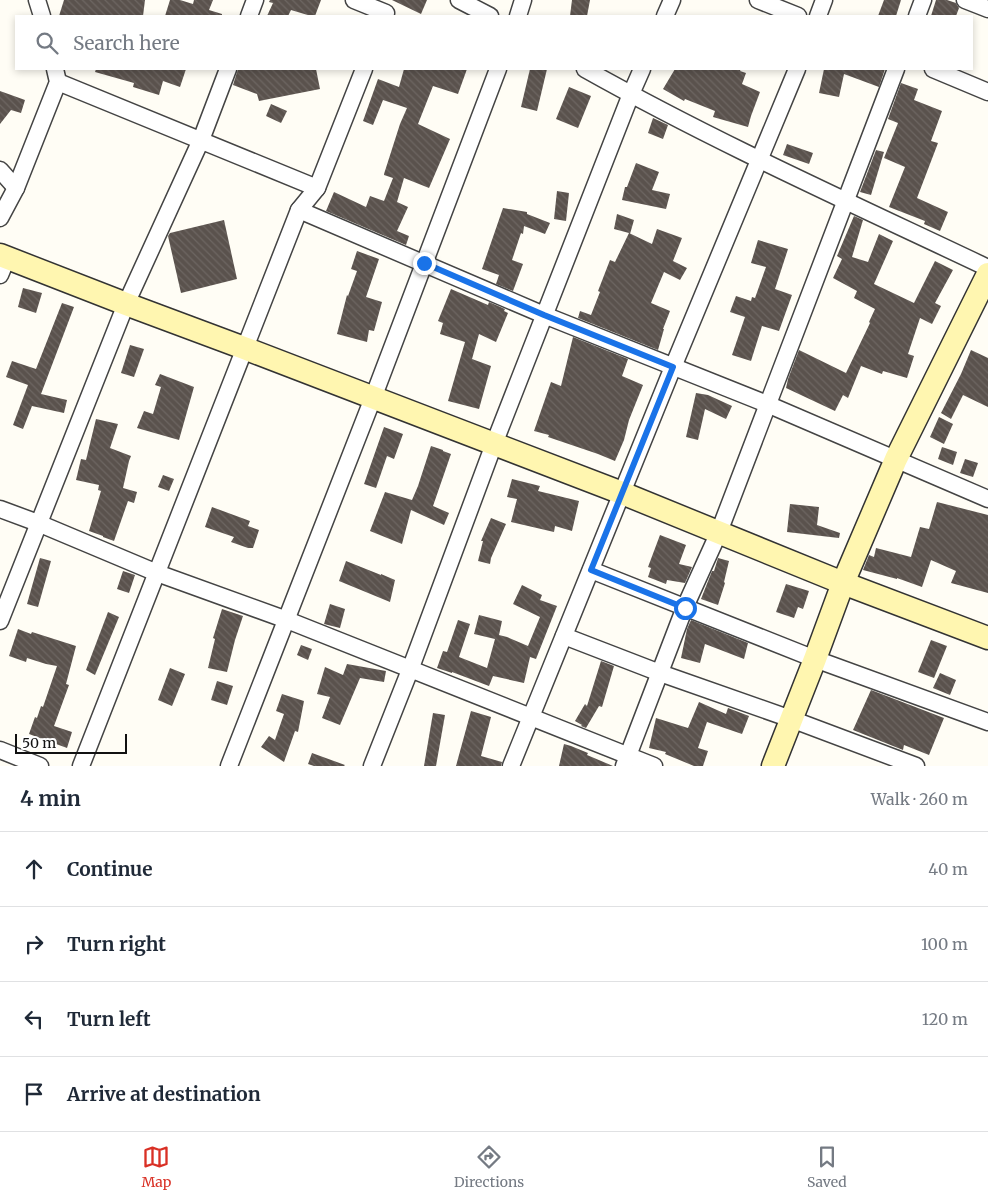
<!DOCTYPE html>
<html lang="en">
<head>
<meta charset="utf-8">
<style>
	body { margin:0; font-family:Merriweather,serif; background:#f6f6f7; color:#1f2937 }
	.scale { position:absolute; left:15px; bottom:12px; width:112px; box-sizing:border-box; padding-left:5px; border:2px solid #111; border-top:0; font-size:14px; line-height:18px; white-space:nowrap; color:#111; -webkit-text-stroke:4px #fff; paint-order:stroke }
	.stop { position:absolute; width:15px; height:15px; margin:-11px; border:4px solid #1a73e8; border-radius:50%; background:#fff }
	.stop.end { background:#1a73e8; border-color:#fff; box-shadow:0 1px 5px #0008 }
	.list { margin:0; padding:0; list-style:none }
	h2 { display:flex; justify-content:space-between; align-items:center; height:65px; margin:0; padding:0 20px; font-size:21px }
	h2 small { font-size:16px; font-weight:400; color:#747a83 }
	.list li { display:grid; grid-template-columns:32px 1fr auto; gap:15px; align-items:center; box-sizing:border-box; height:75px; padding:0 20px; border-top:1px solid #e0e1e3 }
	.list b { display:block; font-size:19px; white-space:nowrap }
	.list em { font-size:16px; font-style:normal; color:#747a83 }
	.icon { flex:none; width:28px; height:28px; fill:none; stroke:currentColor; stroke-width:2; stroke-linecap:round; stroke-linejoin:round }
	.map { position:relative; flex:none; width:988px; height:766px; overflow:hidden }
	.search { position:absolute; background:#fff; box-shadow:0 2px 8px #0003; left:15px; right:15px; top:15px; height:55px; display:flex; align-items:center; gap:12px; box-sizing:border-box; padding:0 18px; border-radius:0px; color:#747a83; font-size:19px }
	.sheet { height:365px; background:#fff }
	nav { display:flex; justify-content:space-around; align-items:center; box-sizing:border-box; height:70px; border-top:1px solid #e0e1e3; background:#fff; font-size:14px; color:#747a83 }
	nav a { display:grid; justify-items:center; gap:2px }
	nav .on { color:#d93025 }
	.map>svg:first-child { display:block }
</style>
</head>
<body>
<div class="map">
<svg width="988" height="766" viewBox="0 0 988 766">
	<defs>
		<pattern id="building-back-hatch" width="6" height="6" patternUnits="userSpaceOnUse" patternTransform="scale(1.25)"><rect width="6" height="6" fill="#5a524d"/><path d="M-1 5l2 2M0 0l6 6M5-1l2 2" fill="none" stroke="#6d6662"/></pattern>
	</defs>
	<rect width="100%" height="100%" fill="#fffdf5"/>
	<!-- building -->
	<g fill="url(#building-back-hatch)">
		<polygon points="64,0 145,0 143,16 59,16"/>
		<polygon points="170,0 180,0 193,4 194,0 213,0 209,10 222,14 222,16 165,16"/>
		<polygon points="270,0 321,0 315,16 311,16 291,10 288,16 267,16 273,3 269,2"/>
		<polygon points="392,0 427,0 421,14"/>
		<polygon points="572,0 590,0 587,16 570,16"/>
		<polygon points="884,0 901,0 896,16 878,16"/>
		<polygon points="936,0 947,0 956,3 959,8 956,16 931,16"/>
		<polygon points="96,69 186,69 180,87 163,81 159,95 133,87 134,83 95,72"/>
		<polygon points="238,69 316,69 320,89 259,101 257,94 233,85"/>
		<polygon points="404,69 467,69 458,94 433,86 418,124 450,139 429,188 404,178 397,202 408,207 397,231 409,236 406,245 326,211 334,192 366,207 370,196 384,201 393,178 384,175 384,174 400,124 407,108 383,100 373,125 363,121 378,79 399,87"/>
		<polygon points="530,69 547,69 537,111 521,107"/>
		<polygon points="675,69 741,69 740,71 746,73 742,84 760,92 751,116 748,127 713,117 715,111 685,99 684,101 663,89"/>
		<polygon points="824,69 885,69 879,87 844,74 839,97 819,93"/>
		<polygon points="901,83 918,89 914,100 942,111 931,141 938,143 917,198 948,212 940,231 924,224 925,221 889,207 905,167 884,158 898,123 888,119"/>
		<polygon points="569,87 591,96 578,128 556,119"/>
		<polygon points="0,91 25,100 21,113 11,110 0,124"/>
		<polygon points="271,104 287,111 281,123 266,116"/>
		<polygon points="653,118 668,125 663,139 648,133"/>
		<polygon points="787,144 813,153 809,164 783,155"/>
		<polygon points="876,150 884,152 871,195 860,192"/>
		<polygon points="636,163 659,172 652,190 670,194 666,209 622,200 625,187 627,187"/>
		<polygon points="557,191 569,193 566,221 554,219"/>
		<polygon points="503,208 527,212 527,214 550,223 545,234 524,226 523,234 521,233 512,260 523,264 513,291 496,284 499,275 482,269"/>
		<polygon points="617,214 634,220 630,234 629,233 652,244 657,229 682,238 673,261 687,268 680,280 664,272 651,303 670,311 663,329 664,329 658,350 578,318 580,311 591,315 600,292 598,291 610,260 615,262 629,233 614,229"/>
		<polygon points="854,216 863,220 852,257 868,262 879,234 893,241 874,284 914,303 935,261 953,270 935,303 941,306 932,324 920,318 908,354 914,356 907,378 883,371 882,374 861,366 848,398 843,395 835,411 786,388 788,379 799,350 846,373 870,323 869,322 875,309 854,298 857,291 833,278 842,259 837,256"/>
		<polygon points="224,220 237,279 181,293 168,236 170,233"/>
		<polygon points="758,240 788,249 775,289 792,295 779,331 762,326 751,361 732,355 745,317 730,312 736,296 751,301 752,297 755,298 766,267 751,263"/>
		<polygon points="357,251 379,259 366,297 382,302 374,331 369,330 367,342 337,334 347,295 348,296 357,271 351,269"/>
		<polygon points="23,288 42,293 36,313 18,307"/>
		<polygon points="451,289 488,305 489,302 505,309 504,311 508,313 496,342 479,334 472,359 491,366 479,409 448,401 465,342 440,334 443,323 438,321"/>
		<polygon points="62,303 74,307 41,394 67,400 64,413 32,406 23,429 13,425 28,385 6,377 12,361 36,369"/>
		<polygon points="573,337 628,359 622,376 643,385 629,420 624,440 615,461 598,454 548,437 549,435 534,431 551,382 561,386"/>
		<polygon points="130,345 144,349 134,377 121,373"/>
		<polygon points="971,350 988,358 988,407 963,395 951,419 941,413 961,374"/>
		<polygon points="160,374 194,387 179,440 137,428 144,411 153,414 161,387 155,385"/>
		<polygon points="696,393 708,395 732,406 726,419 705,409 698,440 686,437"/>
		<polygon points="939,417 953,424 944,444 930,437"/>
		<polygon points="96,419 118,424 110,448 131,456 129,461 123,488 137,492 134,503 128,501 114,541 103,537 103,536 89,531 101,491 98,490 99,485 76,480 81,459 86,460"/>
		<polygon points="384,427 403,434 394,459 387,456 376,488 364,484"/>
		<polygon points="431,446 443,450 443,451 451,454 433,506 449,513 444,525 411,510 402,544 370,531 385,492 412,500 418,486"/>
		<polygon points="942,447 957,452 953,465 938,459"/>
		<polygon points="965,459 978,463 973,477 960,473"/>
		<polygon points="163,475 174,479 169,491 158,487"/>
		<polygon points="512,479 540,486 538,491 579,501 572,531 555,526 554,532 511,522 517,499 507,497"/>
		<polygon points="937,502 988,515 988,593 951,583 956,571 931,560 922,587 897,578 897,579 863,570 869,555 874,557 876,548 911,557 920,527 929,529"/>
		<polygon points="790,504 819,507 817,525 840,533 839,538 787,532"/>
		<polygon points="212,507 250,521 248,526 259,530 253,548 248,548 231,542 234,537 205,527"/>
		<polygon points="491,518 506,524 491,558 490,564 478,561 483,541 481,541"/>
		<polygon points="660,535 686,545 679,564 692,567 685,583 667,580 666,584 648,577 651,568 648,567"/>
		<polygon points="40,558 51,561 38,607 27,604"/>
		<polygon points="718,558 729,561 724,582 725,583 718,605 701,599 712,571 714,571"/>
		<polygon points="346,561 381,575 381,574 395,580 390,602 339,581"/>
		<polygon points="123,571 135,575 129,593 117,589"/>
		<polygon points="786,584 809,591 803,609 798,607 794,618 776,612"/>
		<polygon points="522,585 542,595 540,600 557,606 536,659 530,657 524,683 493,676 489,686 452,672 452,673 437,668 443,651 447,652 458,620 470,624 459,657 487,668 495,639 474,634 479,615 502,621 499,635 507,637 528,646 540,617 513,604"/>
		<polygon points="330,604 345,609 340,628 324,624"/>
		<polygon points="222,609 243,616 235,640 227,672 208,668 215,639 213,638"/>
		<polygon points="108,612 119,617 95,675 86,670"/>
		<polygon points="691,620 748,643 744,659 705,644 700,663 681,658 687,629"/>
		<polygon points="18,629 31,634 32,632 76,646 66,684 69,685 54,726 72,732 67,748 29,734 35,717 37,718 41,706 43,707 57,666 46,664 27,658 26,662 9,656"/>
		<polygon points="931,640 947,646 934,678 918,672"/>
		<polygon points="301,645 312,649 308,660 297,655"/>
		<polygon points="601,661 614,666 602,707 599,706 586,728 581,726 582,725 575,721 585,704 587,706"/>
		<polygon points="347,664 386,671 384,682 360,678 340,725 322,718 330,697 317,694 325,667 343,675"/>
		<polygon points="170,668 185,674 172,706 158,700"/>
		<polygon points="940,673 956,680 950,695 933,688"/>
		<polygon points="217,681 233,686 227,705 211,700"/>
		<polygon points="871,690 944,718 929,755 904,745 903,750 853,730"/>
		<polygon points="282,694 304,701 298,732 295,731 284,762 261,747 269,736 275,740 284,714 276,711"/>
		<polygon points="699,702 726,714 728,708 749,716 742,734 707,722 698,748 708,751 703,766 694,766 665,754 666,752 649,748 656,718 688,728"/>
		<polygon points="471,711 491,717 481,756 502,762 501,766 456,766"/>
		<polygon points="433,713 445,715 436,766 424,766"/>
		<polygon points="564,744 571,746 588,753 587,755 613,766 559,766"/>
		<polygon points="312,753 345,765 344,766 314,766 308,764"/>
	</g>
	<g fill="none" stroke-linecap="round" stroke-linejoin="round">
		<!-- street casing -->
		<g stroke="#444" stroke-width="19">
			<g id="street">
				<polyline points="37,0 42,16"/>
				<polyline points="354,0 386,13"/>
				<polyline points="459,0 490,16"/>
				<polyline points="758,0 798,16"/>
				<polyline points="965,0 988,9"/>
				<polyline points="249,16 255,0"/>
				<polyline points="518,16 523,0"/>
				<polyline points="665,16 672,0"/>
				<polyline points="818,16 824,0"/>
				<polyline points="917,16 923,0"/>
				<path d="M 585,69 C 715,142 853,204 988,268"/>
				<polyline points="933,69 988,92"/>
				<polyline points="58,82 317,188"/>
				<polyline points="0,170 16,188"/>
				<polyline points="299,210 544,315 767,404 988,499"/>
				<polyline points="0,218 16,188 58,82 55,69"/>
				<polyline points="0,275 7,258"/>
				<polyline points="0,509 38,523 157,573 287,620 654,766"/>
				<polyline points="591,570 815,659 988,722"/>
				<polyline points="0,621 126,304 201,140 228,69"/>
				<polyline points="564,636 660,673 791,719 916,766"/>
				<polyline points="0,750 40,766"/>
				<polyline points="81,766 299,210 317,188 364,69"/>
				<polyline points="229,766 373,398 498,69"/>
				<polyline points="372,766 410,670 494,444 631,94 642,69"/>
				<polyline points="511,766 673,367 797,69"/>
				<polyline points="624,766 685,607 719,532 896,69"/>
			</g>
		</g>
		<!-- secondary casing -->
		<g stroke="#333" stroke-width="25">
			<g id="secondary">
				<polyline points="0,255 126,304 244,348 622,493 843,583 988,638"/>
				<polyline points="773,766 815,659 843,583 896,459 988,274"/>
			</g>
		</g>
		<!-- street -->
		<use href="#street" stroke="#fff" stroke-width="16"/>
		<!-- secondary -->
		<use href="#secondary" stroke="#fff6b0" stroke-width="22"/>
	</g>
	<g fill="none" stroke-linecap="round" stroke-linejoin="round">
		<!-- route -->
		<polyline stroke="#1a73e8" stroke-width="6" points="424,263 544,315 673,367 591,570 685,608"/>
	</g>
</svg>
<div class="scale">50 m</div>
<div class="stop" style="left:685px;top:608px"></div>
<div class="stop end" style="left:424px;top:263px"></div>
<div class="search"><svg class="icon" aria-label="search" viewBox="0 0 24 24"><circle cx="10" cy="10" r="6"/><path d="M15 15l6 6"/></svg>Search here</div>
</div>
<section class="sheet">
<h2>4 min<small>Walk · 260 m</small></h2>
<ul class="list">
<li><svg class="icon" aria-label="ahead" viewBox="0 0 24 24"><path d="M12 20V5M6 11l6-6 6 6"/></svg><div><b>Continue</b></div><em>40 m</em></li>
<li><svg class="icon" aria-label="right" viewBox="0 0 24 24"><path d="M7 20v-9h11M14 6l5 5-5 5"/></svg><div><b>Turn right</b></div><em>100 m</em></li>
<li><svg class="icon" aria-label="left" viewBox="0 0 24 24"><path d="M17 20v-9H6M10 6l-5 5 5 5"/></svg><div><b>Turn left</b></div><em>120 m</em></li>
<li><svg class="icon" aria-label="arrive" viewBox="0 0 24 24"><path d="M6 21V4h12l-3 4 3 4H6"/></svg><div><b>Arrive at destination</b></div></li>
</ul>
</section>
<nav>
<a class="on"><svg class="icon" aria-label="map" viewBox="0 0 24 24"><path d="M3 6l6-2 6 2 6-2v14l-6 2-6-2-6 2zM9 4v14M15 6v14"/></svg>Map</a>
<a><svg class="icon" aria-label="directions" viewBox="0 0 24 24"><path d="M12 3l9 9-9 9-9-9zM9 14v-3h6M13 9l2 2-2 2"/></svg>Directions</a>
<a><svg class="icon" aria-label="saved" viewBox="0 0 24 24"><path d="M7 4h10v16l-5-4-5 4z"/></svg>Saved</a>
</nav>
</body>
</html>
